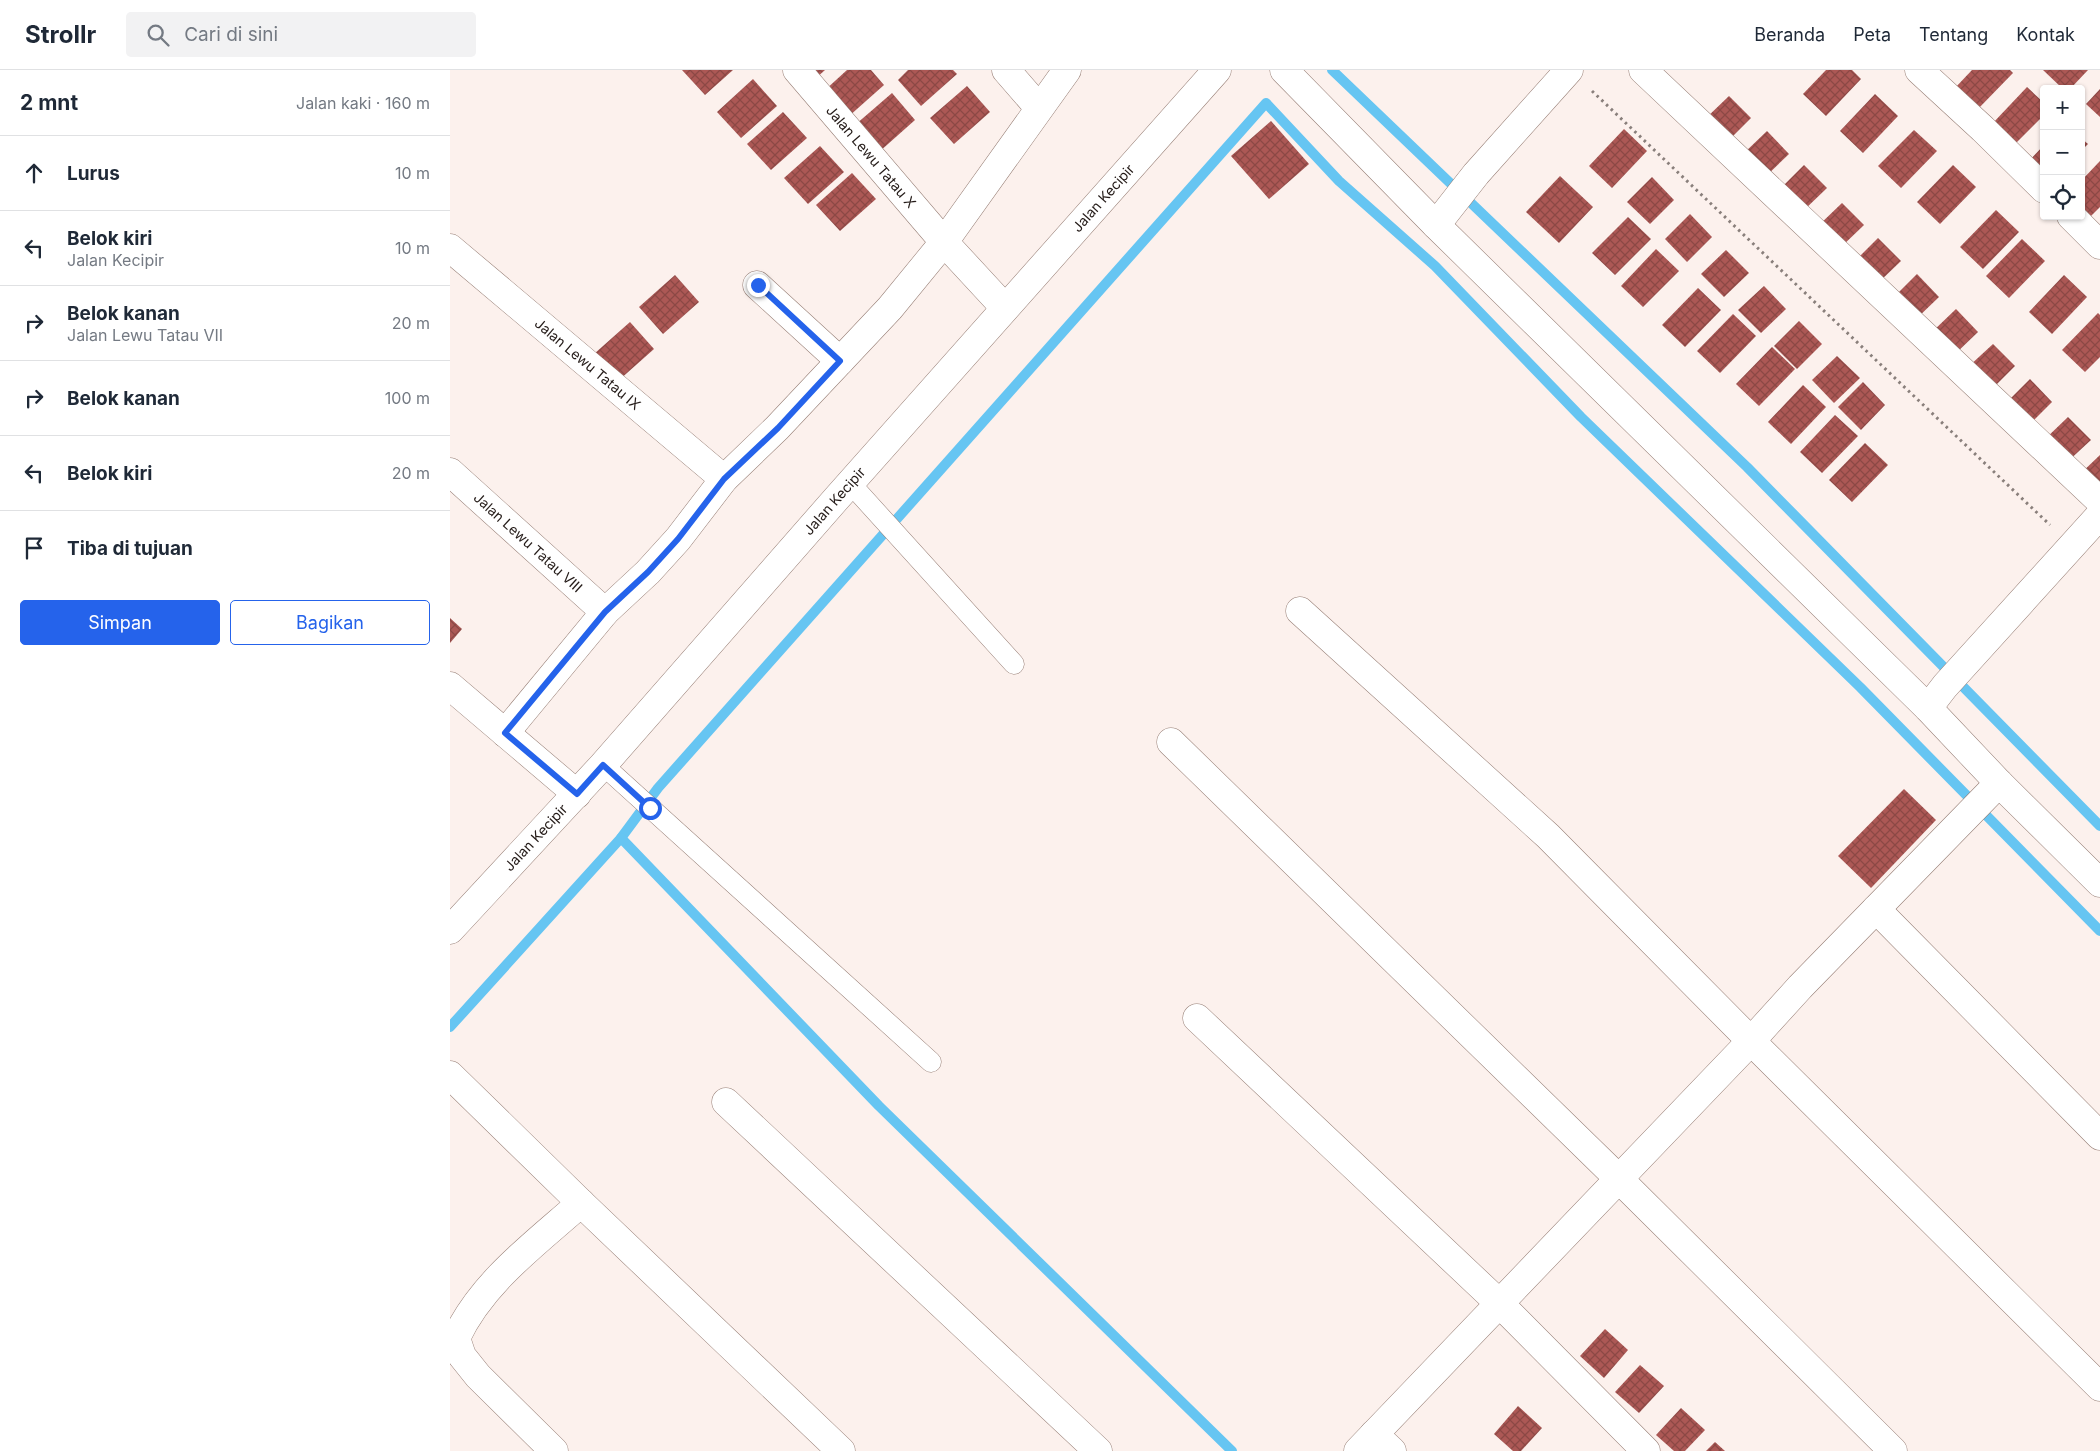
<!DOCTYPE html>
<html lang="id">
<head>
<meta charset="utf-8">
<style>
	body { margin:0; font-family:Inter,sans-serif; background:#f2f2f3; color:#1f2937 }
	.controls { position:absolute; right:15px; top:15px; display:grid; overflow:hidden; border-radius:5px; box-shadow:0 1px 4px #0004 }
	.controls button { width:45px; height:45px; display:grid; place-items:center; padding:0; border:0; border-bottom:1px solid #e0e1e3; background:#fff; color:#1f2937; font:25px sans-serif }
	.stop { position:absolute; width:15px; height:15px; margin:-11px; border:4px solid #2563eb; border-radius:50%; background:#fff }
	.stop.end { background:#2563eb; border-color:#fff; box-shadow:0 1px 5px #0008 }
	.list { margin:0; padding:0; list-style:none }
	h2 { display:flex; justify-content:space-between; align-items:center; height:65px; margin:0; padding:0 20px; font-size:21px }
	h2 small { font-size:16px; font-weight:400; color:#747a83 }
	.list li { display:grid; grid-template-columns:32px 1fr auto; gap:15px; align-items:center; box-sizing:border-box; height:75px; padding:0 20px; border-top:1px solid #e0e1e3 }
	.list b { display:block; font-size:19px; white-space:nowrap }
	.list p { margin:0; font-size:16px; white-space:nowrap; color:#747a83 }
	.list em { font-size:16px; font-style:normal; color:#747a83 }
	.actions { display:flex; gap:10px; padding:15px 20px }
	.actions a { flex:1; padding:11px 0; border:1px solid #2563eb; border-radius:5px; text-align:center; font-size:18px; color:#2563eb }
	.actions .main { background:#2563eb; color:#fff }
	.icon { flex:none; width:28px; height:28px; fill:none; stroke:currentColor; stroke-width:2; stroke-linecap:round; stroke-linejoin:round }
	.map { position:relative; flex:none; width:1650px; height:1381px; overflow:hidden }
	header { display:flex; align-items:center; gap:30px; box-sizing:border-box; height:70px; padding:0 25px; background:#fff; border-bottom:1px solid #e0e1e3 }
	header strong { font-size:24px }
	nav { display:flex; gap:28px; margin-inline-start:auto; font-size:18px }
	.search { width:350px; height:45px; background:#f2f2f3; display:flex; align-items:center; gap:12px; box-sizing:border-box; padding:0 18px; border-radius:5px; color:#747a83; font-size:19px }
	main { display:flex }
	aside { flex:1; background:#fff }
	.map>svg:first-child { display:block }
</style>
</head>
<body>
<header>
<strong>Strollr</strong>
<div class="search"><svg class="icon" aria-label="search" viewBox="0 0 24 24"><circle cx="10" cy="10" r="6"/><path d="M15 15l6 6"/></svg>Cari di sini</div>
<nav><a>Beranda</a><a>Peta</a><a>Tentang</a><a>Kontak</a></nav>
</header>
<main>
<aside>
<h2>2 mnt<small>Jalan kaki · 160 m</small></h2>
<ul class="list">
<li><svg class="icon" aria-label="ahead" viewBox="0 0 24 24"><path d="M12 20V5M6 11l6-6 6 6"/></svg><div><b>Lurus</b></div><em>10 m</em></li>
<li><svg class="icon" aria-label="left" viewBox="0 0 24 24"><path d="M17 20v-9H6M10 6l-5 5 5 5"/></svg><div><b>Belok kiri</b><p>Jalan Kecipir</p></div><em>10 m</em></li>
<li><svg class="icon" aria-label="right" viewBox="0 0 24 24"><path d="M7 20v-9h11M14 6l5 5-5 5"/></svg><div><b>Belok kanan</b><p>Jalan Lewu Tatau VII</p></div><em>20 m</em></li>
<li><svg class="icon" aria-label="right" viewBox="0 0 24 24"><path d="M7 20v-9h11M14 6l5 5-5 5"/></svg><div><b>Belok kanan</b></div><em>100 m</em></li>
<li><svg class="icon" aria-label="left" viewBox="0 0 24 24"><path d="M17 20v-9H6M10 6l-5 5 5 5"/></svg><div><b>Belok kiri</b></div><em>20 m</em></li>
<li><svg class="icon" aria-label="arrive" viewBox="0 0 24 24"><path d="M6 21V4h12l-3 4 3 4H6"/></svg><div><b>Tiba di tujuan</b></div></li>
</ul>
<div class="actions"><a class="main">Simpan</a><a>Bagikan</a></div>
</aside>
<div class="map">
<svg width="1650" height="1381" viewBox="0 0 1650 1381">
	<defs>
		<pattern id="building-cross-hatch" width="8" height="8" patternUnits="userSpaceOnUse" patternTransform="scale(1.25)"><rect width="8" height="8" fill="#ac5855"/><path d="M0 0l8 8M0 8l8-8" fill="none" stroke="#8c4845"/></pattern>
	</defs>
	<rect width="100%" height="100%" fill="#fcf1ed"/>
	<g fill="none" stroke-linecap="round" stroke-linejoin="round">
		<!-- stream -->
		<g stroke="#66c5f2" stroke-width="10">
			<polyline points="882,0 1297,397 1650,756"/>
			<polyline points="171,768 208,718 816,33 889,111 985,196 1131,347 1410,617 1650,861"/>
			<polyline points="0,957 171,768 429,1036 782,1381"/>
		</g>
	</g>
	<!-- building -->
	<g fill="url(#building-cross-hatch)">
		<polygon points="232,0 283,0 255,25"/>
		<polygon points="355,0 375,0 364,10"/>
		<polygon points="397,0 421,0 434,15 398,47 374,21"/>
		<polygon points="458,0 503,0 507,4 471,36 448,10"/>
		<polygon points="1376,0 1402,0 1411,9 1376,46 1353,24"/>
		<polygon points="1522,0 1560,0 1563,3 1527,40 1505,18"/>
		<polygon points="1593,0 1638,0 1620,19 1613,19"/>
		<polygon points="303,9 327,36 291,68 267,42"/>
		<polygon points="517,16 540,42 504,74 480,48"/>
		<polygon points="1577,17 1594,33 1594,45 1564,75 1542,54"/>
		<polygon points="1650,19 1650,47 1636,34"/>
		<polygon points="442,23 465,50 429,82 405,55"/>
		<polygon points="1425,24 1448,46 1413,83 1390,61"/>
		<polygon points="1279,26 1301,48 1276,73 1254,50"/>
		<polygon points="333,42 357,68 321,100 297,74"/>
		<polygon points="821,51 859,94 819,129 781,86"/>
		<polygon points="1174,59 1197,81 1162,118 1139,96"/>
		<polygon points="1464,60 1487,81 1451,118 1428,96"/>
		<polygon points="1317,61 1339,84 1314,108 1292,85"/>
		<polygon points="1631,68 1638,74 1631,81"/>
		<polygon points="1594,75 1594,103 1580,90"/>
		<polygon points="370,76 394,102 358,134 334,108"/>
		<polygon points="1650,91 1650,137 1641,146 1631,136 1631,111"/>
		<polygon points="1354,95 1377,118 1352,142 1329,120"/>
		<polygon points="1503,95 1526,117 1490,154 1467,132"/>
		<polygon points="402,103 426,129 390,161 366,135"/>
		<polygon points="1110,106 1143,137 1109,173 1076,142"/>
		<polygon points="1202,107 1224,130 1200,154 1177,132"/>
		<polygon points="1392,133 1414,155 1389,179 1367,157"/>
		<polygon points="1546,140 1569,162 1533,199 1510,177"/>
		<polygon points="1240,144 1262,167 1237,192 1215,169"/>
		<polygon points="1178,147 1201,169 1165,205 1142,183"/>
		<polygon points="1428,168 1451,191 1426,215 1404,192"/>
		<polygon points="1572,169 1595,191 1559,228 1536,206"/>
		<polygon points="1206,179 1229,201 1193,237 1171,216"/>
		<polygon points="1276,180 1299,203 1274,227 1251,204"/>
		<polygon points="1467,204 1489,227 1464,251 1442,229"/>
		<polygon points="225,205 249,232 213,264 189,237"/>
		<polygon points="1614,205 1637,227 1602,264 1579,242"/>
		<polygon points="1314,216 1336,239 1311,263 1288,240"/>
		<polygon points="1248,218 1271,240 1235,277 1212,255"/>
		<polygon points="1506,239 1528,262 1503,286 1481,263"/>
		<polygon points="1648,243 1650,245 1650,287 1635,302 1612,280"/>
		<polygon points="1283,244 1306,266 1270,303 1247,281"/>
		<polygon points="1349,251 1372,274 1347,299 1324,276"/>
		<polygon points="180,252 204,279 168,311 144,284"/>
		<polygon points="1543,274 1565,296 1540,321 1517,298"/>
		<polygon points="1322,277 1345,299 1309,336 1286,314"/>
		<polygon points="1387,286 1410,308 1384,333 1362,310"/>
		<polygon points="1580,309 1602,332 1577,357 1555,334"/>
		<polygon points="1413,312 1435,335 1411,360 1388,337"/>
		<polygon points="1353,315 1376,337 1341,374 1318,352"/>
		<polygon points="1385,345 1408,366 1372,403 1350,382"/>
		<polygon points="1618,347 1641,370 1615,394 1593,371"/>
		<polygon points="1415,373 1438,395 1402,432 1379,410"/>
		<polygon points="1650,385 1650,429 1628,406"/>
		<polygon points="0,548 12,559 0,573"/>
		<polygon points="1454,719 1486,750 1421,818 1388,786"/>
		<polygon points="1155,1259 1178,1280 1154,1308 1130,1286"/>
		<polygon points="1190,1295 1214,1316 1189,1343 1165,1322"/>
		<polygon points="1068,1336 1092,1358 1071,1381 1063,1381 1044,1364"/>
		<polygon points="1231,1338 1255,1360 1235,1381 1224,1381 1206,1365"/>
		<polygon points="1265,1372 1275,1381 1256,1381"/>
	</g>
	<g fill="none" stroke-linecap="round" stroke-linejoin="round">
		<!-- service casing -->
		<g stroke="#967e75" stroke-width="21">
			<g id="service">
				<polyline points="400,413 564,594"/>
				<polyline points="153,695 481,992"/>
			</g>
		</g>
		<!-- minor casing -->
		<g stroke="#967e75" stroke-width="29">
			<g id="minor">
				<path id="s1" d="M 347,0 L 494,172 L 555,238"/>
				<polyline points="556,0 589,38"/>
				<polyline points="834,0 986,155 1478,638 1549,713 1650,813"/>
				<polyline points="1193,0 1650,431"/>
				<polyline points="1469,0 1533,59 1594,119"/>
				<polyline points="1621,146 1650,175"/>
				<polyline points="986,155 1026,104 1119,0"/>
				<path id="s2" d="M 0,178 L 274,409"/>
				<polyline points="307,215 390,291"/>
				<path id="s3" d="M 0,402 L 155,542"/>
				<polyline points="850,541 1098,766 1301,971 1650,1317"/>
				<polyline points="0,616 127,724"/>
				<polyline points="1478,638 1495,616 1650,445"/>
				<polyline points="55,663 155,542 198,502 228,469 274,409 327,358 440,238 494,172 617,0"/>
				<polyline points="721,672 1168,1108 1443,1381"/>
				<polyline points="1426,839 1650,1066"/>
				<path id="s4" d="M 0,860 L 153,695 L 386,429 L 767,0"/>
				<polyline points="747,948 1049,1233 1196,1381"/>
				<polyline points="0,1005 131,1133 391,1381"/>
				<polyline points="276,1032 648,1381"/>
				<polyline points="924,1364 942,1381"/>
				<path d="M 104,1381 L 28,1306 L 12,1286 L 6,1268 C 32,1212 86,1173 131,1133"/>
				<polyline points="908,1381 1301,971 1350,917 1549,713"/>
			</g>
		</g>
		<!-- path -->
		<polyline stroke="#897f7b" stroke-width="3" stroke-dasharray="2.5 4" stroke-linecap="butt" points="1142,21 1600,455"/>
		<!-- service -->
		<use href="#service" stroke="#fff" stroke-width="20"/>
		<!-- minor -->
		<use href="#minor" stroke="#fff" stroke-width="28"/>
	</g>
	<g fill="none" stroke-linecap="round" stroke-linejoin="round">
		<!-- route -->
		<polyline stroke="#2563eb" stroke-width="6" points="200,738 153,695 127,724 55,663 155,542 198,502 228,469 274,409 328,358 390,291 308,215"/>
	</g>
	<g text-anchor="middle" stroke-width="4.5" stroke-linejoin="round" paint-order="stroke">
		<!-- street labels -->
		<g font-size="14" fill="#241b18" stroke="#fff">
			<text dy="5" stroke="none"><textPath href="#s1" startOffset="114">Jalan Lewu Tatau X</textPath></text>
			<text dy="5" stroke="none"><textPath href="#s4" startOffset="981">Jalan Kecipir</textPath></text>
			<text dy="5" stroke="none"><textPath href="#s2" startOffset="180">Jalan Lewu Tatau IX</textPath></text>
			<text dy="5" stroke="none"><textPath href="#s4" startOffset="576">Jalan Kecipir</textPath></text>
			<text dy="5" stroke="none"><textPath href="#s3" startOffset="105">Jalan Lewu Tatau VIII</textPath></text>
			<text dy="5" stroke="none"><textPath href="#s4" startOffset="126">Jalan Kecipir</textPath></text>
		</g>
	</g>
</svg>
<div class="controls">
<button>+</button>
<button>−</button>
<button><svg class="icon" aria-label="locate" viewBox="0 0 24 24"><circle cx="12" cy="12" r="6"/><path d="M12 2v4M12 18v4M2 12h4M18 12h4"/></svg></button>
</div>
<div class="stop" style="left:200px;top:738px"></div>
<div class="stop end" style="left:308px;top:215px"></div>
</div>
</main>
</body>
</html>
